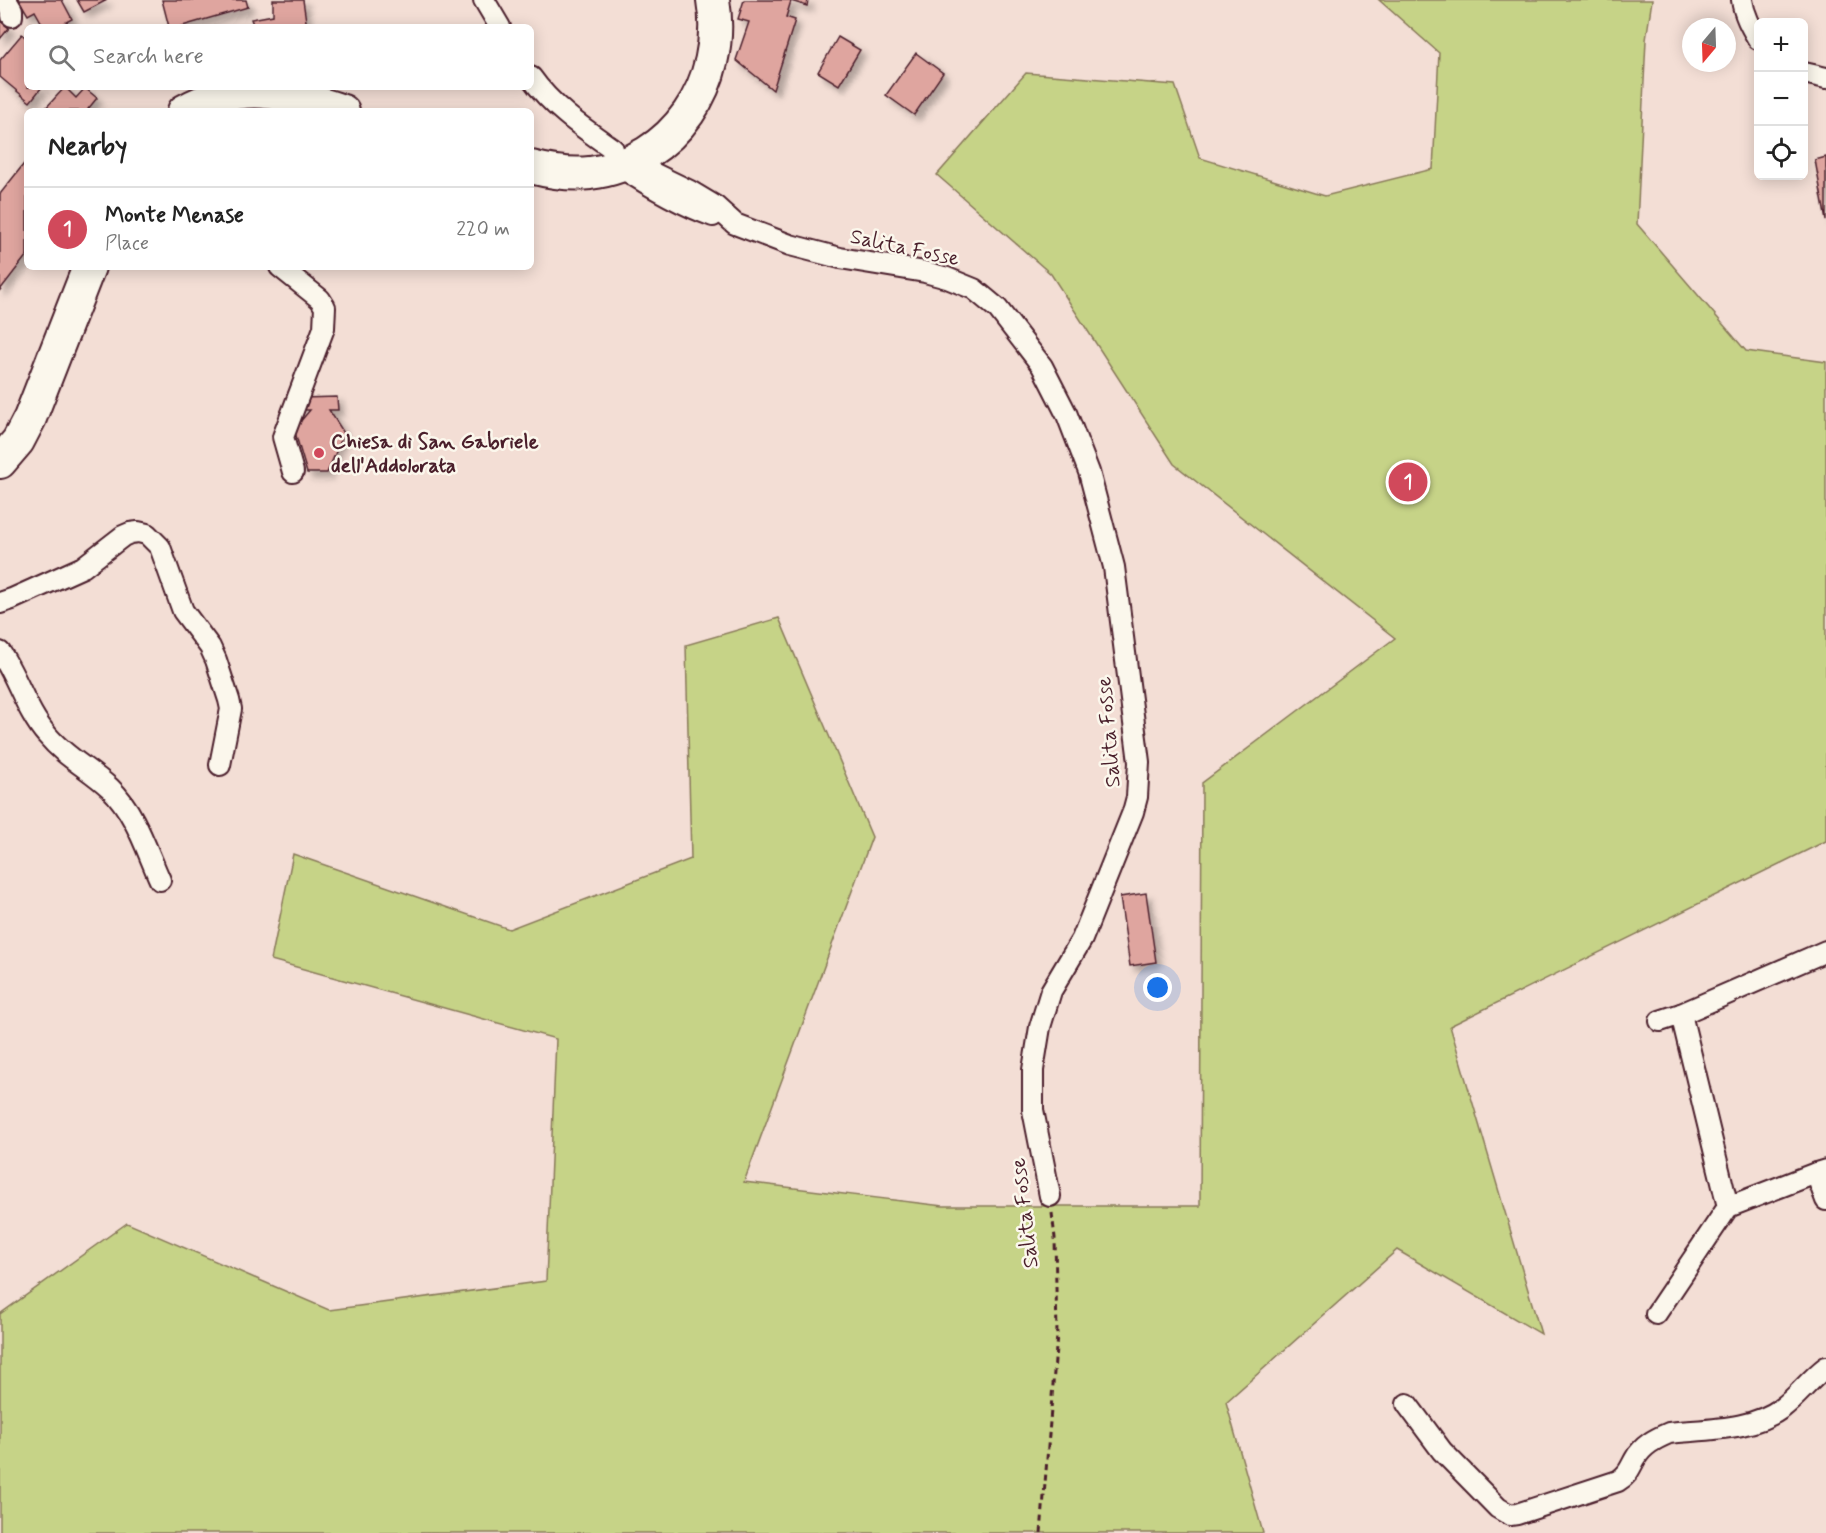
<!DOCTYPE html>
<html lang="en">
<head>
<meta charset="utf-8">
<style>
	body { margin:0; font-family:Mynerve,sans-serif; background:#f6f6f6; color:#222 }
	.controls { position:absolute; right:18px; top:18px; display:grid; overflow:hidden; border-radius:9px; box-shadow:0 3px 15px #0003 }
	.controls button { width:54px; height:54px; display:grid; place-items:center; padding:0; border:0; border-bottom:2px solid #e0e0e0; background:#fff; color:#222; font:30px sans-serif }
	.compass { position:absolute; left:1682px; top:18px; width:54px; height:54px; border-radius:50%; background:#fff; box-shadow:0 3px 15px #0003; rotate:199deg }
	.you { position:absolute; left:1158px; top:988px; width:21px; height:21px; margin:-15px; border:4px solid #fff; border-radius:50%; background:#1a73e8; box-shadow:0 0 0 9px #1a73e833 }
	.badge { display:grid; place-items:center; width:39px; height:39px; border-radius:50%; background:#d1495b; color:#fff; font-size:20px; font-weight:700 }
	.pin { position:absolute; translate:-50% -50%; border:3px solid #fff; box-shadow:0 2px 6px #0006 }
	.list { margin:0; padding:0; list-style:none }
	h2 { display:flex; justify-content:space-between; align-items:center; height:78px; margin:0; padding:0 24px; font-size:26px }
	h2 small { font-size:20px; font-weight:400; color:#767676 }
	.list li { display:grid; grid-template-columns:39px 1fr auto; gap:18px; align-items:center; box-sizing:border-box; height:84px; padding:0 24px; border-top:2px solid #e0e0e0 }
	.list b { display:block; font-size:22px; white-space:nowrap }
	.list p { margin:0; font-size:20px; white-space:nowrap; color:#767676 }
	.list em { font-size:20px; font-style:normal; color:#767676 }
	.icon { flex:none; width:33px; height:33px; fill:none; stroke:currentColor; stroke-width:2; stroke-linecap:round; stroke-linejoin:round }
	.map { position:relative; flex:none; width:1826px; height:1533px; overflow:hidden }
	.search { position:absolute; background:#fff; box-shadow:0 3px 15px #0003; left:24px; top:24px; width:510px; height:66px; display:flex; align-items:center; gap:15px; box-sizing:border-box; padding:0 21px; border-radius:9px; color:#767676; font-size:22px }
	.panel { position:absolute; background:#fff; box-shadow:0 3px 15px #0003; left:24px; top:108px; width:510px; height:162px; border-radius:9px }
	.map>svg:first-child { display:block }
</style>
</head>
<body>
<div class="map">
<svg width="1826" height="1533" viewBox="0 0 1826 1533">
	<defs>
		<filter id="shadow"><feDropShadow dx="5.5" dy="5.5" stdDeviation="3" flood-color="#0004"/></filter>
	</defs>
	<rect width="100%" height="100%" fill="#f3ded5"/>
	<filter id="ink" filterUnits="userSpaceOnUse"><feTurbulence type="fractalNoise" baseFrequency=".0167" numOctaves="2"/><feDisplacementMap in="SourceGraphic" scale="12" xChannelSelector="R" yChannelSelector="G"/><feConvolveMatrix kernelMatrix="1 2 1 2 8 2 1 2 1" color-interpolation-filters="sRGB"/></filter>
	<g filter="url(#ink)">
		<!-- green -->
		<polygon fill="#c6d387" stroke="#887959" stroke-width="1.5" points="1379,0 1652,0 1646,40 1637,224 1746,351 1826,362 1826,841 1450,1026 1541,1334 1397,1250 1226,1402 1263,1533 0,1533 0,1314 127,1223 329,1310 546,1281 556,1039 271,960 293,854 509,929 691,859 686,645 779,618 872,837 744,1182 943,1206 1200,1206 1202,783 1395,638 1174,464 1051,274 937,175 1026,73 1175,85 1200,158 1325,196 1433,169 1439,53"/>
		<!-- building -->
		<g fill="#dfa59f" stroke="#4a1f2b" stroke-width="1.5" filter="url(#shadow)">
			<polygon points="19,0 62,0 72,19 57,27 44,27 35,11 28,15"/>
			<polygon points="77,0 107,0 84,12"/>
			<polygon points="162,0 246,0 248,7 179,27 169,27"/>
			<polygon points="273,0 303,0 306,21 302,27 254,27 251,19 273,15"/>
			<polygon points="744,0 808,0 807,6 791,1 786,17 795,20 773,90 736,60 749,22 738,19"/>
			<polygon points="0,21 9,28 0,39"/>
			<polygon points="22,34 27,39 27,87 42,87 30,102 0,77 0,60"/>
			<polygon points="838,37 860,50 839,85 818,72"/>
			<polygon points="916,53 943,73 914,115 886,95"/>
			<polygon points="65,87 76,98 85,88 97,98 88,109 91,111 43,111"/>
			<polygon points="1826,157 1826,221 1815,160"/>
			<polygon points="27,160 27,255 0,290 0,194"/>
			<polygon points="337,397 338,410 329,410 344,433 327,473 307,473 294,429 310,410 301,410 301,398"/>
			<polygon points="1146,893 1156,962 1130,966 1120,897"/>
		</g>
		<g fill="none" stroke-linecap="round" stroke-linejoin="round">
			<!-- minor casing -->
			<g stroke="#4a1f2b" stroke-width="24">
				<g id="minor">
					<polyline points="6,0 12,10 12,16"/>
					<polyline points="484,0 500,27"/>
					<path d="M 1742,0 C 1744,15 1751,27 1758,39"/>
					<polyline points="1804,73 1826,78"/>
					<path d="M 531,77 C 552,107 583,128 613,149"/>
					<path d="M 619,166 C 649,186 679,204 713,216"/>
					<polyline points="653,173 690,191 715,206 735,224 790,245 840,258 925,272 947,278 974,289 998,309 1042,366 1067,415 1089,472 1114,567 1139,762 1137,797 1133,812 1082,939 1051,991 1040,1027 1033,1070 1033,1110 1050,1196"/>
					<polyline points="280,267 320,299 325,307 324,328 283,437 293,472"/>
					<polyline points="0,603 12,599 83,567 123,536 130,533 138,532 147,534 160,547 183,611 210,647 216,660 229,700 231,709 220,765"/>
					<path d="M 0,652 C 18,678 26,711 47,735 C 65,757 90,769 110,788 C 135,812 146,849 160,880"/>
					<polyline points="1660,1021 1681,1014"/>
					<polyline points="1826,1170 1816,1173 1826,1200"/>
					<polyline points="1816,1173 1728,1207 1681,1014 1826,951"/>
					<polyline points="1656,1314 1728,1207"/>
					<path d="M 1407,1404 L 1442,1451 L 1498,1508 L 1510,1515 L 1517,1514 L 1618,1481 C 1628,1475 1630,1468 1635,1459 C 1643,1445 1655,1439 1669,1433 C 1706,1429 1751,1431 1782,1408 C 1798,1396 1810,1379 1826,1367"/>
				</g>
			</g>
			<!-- primary casing -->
			<g stroke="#4a1f2b" stroke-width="36">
				<g id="primary">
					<path d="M 184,111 C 243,79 283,92 343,111"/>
					<path d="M 531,167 C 550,172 570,175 590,173 C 674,162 727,82 713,0"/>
					<polyline points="0,462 18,441 30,418 89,267"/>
				</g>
			</g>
			<!-- path -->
			<polyline stroke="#4a1f2b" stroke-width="3" stroke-dasharray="6 4.5" stroke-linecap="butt" points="1041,1533 1057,1335 1055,1238 1052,1213"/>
			<!-- minor -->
			<use href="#minor" stroke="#fbf7ec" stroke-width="20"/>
			<!-- primary -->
			<use href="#primary" stroke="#fbf7ec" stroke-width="32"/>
		</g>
	</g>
	<!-- markers -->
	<circle fill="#d1495b" stroke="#fbf7ec" stroke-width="2" cx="319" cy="453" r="6"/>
	<g text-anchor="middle" stroke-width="5" stroke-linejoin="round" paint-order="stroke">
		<!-- street labels -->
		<g font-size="21" fill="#4a1f2b" stroke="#fbf7ec">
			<text transform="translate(905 247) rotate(12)" y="7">Salita Fosse</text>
			<text transform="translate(1108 732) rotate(-95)" y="7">Salita Fosse</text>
			<text transform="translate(1024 1213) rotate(-97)" y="7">Salita Fosse</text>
		</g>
		<!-- poi labels -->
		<g font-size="21" font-weight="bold" fill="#4a1f2b" stroke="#fbf7ec" text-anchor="start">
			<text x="331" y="448">Chiesa di San Gabriele<tspan x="331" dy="24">dell'Addolorata</tspan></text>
		</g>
	</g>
</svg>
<div class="controls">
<button>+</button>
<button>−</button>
<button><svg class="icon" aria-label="locate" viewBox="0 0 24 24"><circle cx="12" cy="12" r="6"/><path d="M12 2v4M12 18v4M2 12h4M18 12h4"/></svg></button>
</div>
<svg class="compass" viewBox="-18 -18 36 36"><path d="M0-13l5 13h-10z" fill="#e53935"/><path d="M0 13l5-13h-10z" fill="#767676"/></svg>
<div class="you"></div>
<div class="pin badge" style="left:1408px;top:482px">1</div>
<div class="search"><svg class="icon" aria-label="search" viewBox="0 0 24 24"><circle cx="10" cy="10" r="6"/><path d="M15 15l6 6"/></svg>Search here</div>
<section class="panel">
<h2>Nearby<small></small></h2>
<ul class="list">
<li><span class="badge">1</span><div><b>Monte Menase</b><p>Place</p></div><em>220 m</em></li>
</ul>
</section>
</div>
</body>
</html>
